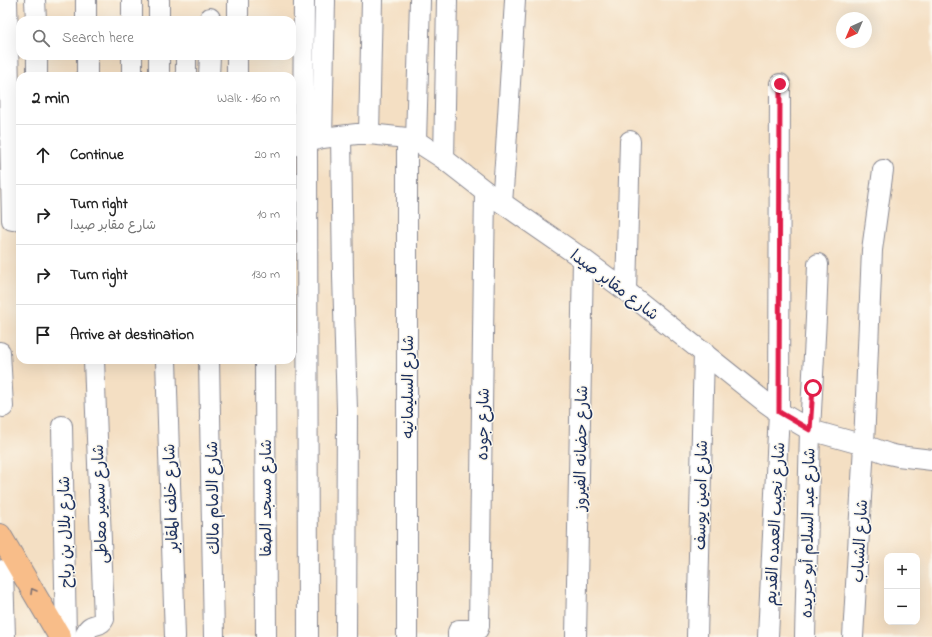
<!DOCTYPE html>
<html lang="en">
<head>
<meta charset="utf-8">
<style>
	body { margin:0; font-family:"Indie Flower","Playpen Sans Arabic",sans-serif; background:#f2f2f2; color:#222 }
	.controls { position:absolute; right:12px; bottom:12px; display:grid; overflow:hidden; border-radius:8px; box-shadow:0 4px 16px #0002 }
	.controls button { width:36px; height:36px; display:grid; place-items:center; padding:0; border:0; border-bottom:1px solid #e0e0e0; background:#fff; color:#222; font:20px sans-serif }
	.compass { position:absolute; left:836px; top:12px; width:36px; height:36px; border-radius:50%; background:#fff; box-shadow:0 4px 16px #0002; rotate:224deg }
	.stop { position:absolute; width:12px; height:12px; margin:-9px; border:3px solid #e11d48; border-radius:50%; background:#fff }
	.stop.end { background:#e11d48; border-color:#fff; box-shadow:0 1px 4px #0008 }
	.list { margin:0; padding:0; list-style:none }
	h2 { display:flex; justify-content:space-between; align-items:center; height:52px; margin:0; padding:0 16px; font-size:17px }
	h2 small { font-size:13px; font-weight:400; color:#767676 }
	.list li { display:grid; grid-template-columns:26px 1fr auto; gap:12px; align-items:center; box-sizing:border-box; height:60px; padding:0 16px; border-top:1px solid #e0e0e0 }
	.list b { display:block; font-size:15px; white-space:nowrap }
	.list p { margin:0; font-size:13px; white-space:nowrap; color:#767676 }
	.list em { font-size:13px; font-style:normal; color:#767676 }
	.icon { flex:none; width:22px; height:22px; fill:none; stroke:currentColor; stroke-width:2; stroke-linecap:round; stroke-linejoin:round }
	.map { position:relative; flex:none; width:932px; height:637px; overflow:hidden }
	.search { position:absolute; background:#fff; box-shadow:0 4px 16px #0002; left:16px; top:16px; width:280px; height:44px; display:flex; align-items:center; gap:10px; box-sizing:border-box; padding:0 14px; border-radius:12px; color:#767676; font-size:15px }
	.panel { position:absolute; background:#fff; box-shadow:0 4px 16px #0002; left:16px; top:72px; width:280px; height:292px; border-radius:12px }
	.map>svg:first-child { display:block }
</style>
</head>
<body>
<div class="map">
<svg width="932" height="637" viewBox="0 0 932 637">
	<rect width="100%" height="100%" fill="#fbf7ec"/>
	<filter id="ink" filterUnits="userSpaceOnUse"><feTurbulence type="fractalNoise" baseFrequency=".025" numOctaves="2"/><feDisplacementMap in="SourceGraphic" scale="8" xChannelSelector="R" yChannelSelector="G"/><feConvolveMatrix kernelMatrix="1 2 1 2 8 2 1 2 1" color-interpolation-filters="sRGB"/></filter>
	<filter id="wash" filterUnits="userSpaceOnUse"><feTurbulence type="fractalNoise" baseFrequency=".012" numOctaves="4" result="noise"/><feDisplacementMap in="SourceGraphic" scale="16" xChannelSelector="R" yChannelSelector="G"/><feGaussianBlur stdDeviation="0.9" result="paint"/><feColorMatrix in="noise" values="0 0 0 0 0 0 0 0 0 0 0 0 0 0 0 0 0 1.4 0 .05"/><feComposite in="paint" operator="in"/></filter>
	<g filter="url(#wash)">
		<rect width="100%" height="100%" fill="#f4dfc3"/>
	</g>
	<g filter="url(#ink)">
		<g fill="none" stroke-linecap="round" stroke-linejoin="round">
			<!-- minor casing -->
			<g stroke="#888790" stroke-width="22">
				<g id="minor">
					<polyline points="7,0 12,220"/>
					<polyline points="35,0 36,20"/>
					<polyline points="86,0 86,20"/>
					<polyline points="159,0 159,20"/>
					<polyline points="132,20 132,0"/>
					<polyline points="210,20 210,18"/>
					<polyline points="238,20 238,0"/>
					<polyline points="37,56 37,76"/>
					<polyline points="87,56 87,76"/>
					<polyline points="159,56 159,76"/>
					<polyline points="186,56 186,76"/>
					<polyline points="132,76 132,56"/>
					<polyline points="209,76 210,56"/>
					<polyline points="237,76 237,56"/>
					<polyline points="369,134 372,0"/>
					<polyline points="341,136 343,276 347,410 346,637"/>
					<polyline points="322,138 325,0"/>
					<polyline points="407,138 407,637"/>
					<polyline points="416,141 420,0"/>
					<polyline points="307,142 308,637"/>
					<polyline points="303,143 304,0"/>
					<polyline points="292,146 322,138 357,134 369,134 407,138 416,141 444,159 485,191 583,259 626,291 765,402 779,412 810,430 864,445 889,454 898,456 932,460"/>
					<polyline points="444,159 447,0"/>
					<polyline points="502,203 506,149 515,0"/>
					<polyline points="626,291 630,141"/>
					<polyline points="0,352 3,407"/>
					<polyline points="166,360 175,637"/>
					<polyline points="209,360 214,637"/>
					<polyline points="265,360 266,637"/>
					<polyline points="62,426 66,637"/>
					<polyline points="3,570 5,637"/>
					<path d="M 85,637 C 88,620 100,629 104,619 L 94,360"/>
					<polyline points="458,637 458,632 459,630 476,630 478,629 479,626 485,191"/>
					<polyline points="576,637 583,259"/>
					<polyline points="697,637 704,352"/>
					<polyline points="768,637 779,412 780,84"/>
					<polyline points="805,637 810,430 816,318 818,264"/>
					<polyline points="853,637 864,445 872,250 883,170"/>
				</g>
			</g>
			<!-- primary casing -->
			<g stroke="#888790" stroke-width="24">
				<polyline id="primary" points="0,535 60,637"/>
			</g>
			<!-- minor -->
			<use href="#minor" stroke="#fff" stroke-width="20"/>
			<!-- primary -->
			<use href="#primary" stroke="#f8bd89" stroke-width="22"/>
		</g>
		<!-- one-way arrows -->
		<defs><path id="oneway-chevron" d="M-2-3.5L2.5 0L-2 3.5" fill="none" stroke-width="1.6" stroke-linecap="round" stroke-linejoin="round"/></defs>
		<use stroke="#7e6f71" href="#oneway-chevron" transform="translate(33 591) rotate(-120)"/>
	</g>
	<g fill="none" stroke-linecap="round" stroke-linejoin="round" filter="url(#ink)">
		<!-- route -->
		<polyline stroke="#e11d48" stroke-width="5" points="780,84 779,412 810,430 813,388"/>
	</g>
	<g text-anchor="middle" stroke-width="3" stroke-linejoin="round" paint-order="stroke">
		<!-- street labels -->
		<g font-size="16" fill="#1b2f5e" stroke="#fbf7ec">
			<text transform="translate(615 284) rotate(37)" y="6">شارع مقابر صيدا</text>
			<text transform="translate(407 387) rotate(-90)" y="6">شارع السليمانيه</text>
			<text transform="translate(482 424) rotate(-89)" y="6">شارع جوده</text>
			<text transform="translate(580 448) rotate(-89)" y="6">شارع حضانه الفيروز</text>
			<text transform="translate(700 495) rotate(-89)" y="6">شارع امين يوسف</text>
			<text transform="translate(170 498) rotate(-92)" y="6">شارع خلف المقابر</text>
			<text transform="translate(212 498) rotate(-91)" y="6">شارع الامام مالك</text>
			<text transform="translate(265 498) rotate(-90)" y="6">شارع مسجد الصفا</text>
			<text transform="translate(99 504) rotate(-92)" y="6">شارع سمير معاطى</text>
			<text transform="translate(774 524) rotate(-87)" y="6">شارع نجيب العمده القديم</text>
			<text transform="translate(64 532) rotate(-91)" y="6">شارع بلال بن رباح</text>
			<text transform="translate(807 533) rotate(-89)" y="6">شارع عبد السلام أبو جريده</text>
			<text transform="translate(859 541) rotate(-87)" y="6">شارع الشباب</text>
		</g>
	</g>
</svg>
<div class="controls">
<button>+</button>
<button>−</button>
</div>
<svg class="compass" viewBox="-18 -18 36 36"><path d="M0-13l5 13h-10z" fill="#e53935"/><path d="M0 13l5-13h-10z" fill="#767676"/></svg>
<div class="stop" style="left:813px;top:388px"></div>
<div class="stop end" style="left:780px;top:84px"></div>
<div class="search"><svg class="icon" aria-label="search" viewBox="0 0 24 24"><circle cx="10" cy="10" r="6"/><path d="M15 15l6 6"/></svg>Search here</div>
<section class="panel">
<h2>2 min<small>Walk · 160 m</small></h2>
<ul class="list">
<li><svg class="icon" aria-label="ahead" viewBox="0 0 24 24"><path d="M12 20V5M6 11l6-6 6 6"/></svg><div><b>Continue</b></div><em>20 m</em></li>
<li><svg class="icon" aria-label="right" viewBox="0 0 24 24"><path d="M7 20v-9h11M14 6l5 5-5 5"/></svg><div><b>Turn right</b><p>شارع مقابر صيدا</p></div><em>10 m</em></li>
<li><svg class="icon" aria-label="right" viewBox="0 0 24 24"><path d="M7 20v-9h11M14 6l5 5-5 5"/></svg><div><b>Turn right</b></div><em>130 m</em></li>
<li><svg class="icon" aria-label="arrive" viewBox="0 0 24 24"><path d="M6 21V4h12l-3 4 3 4H6"/></svg><div><b>Arrive at destination</b></div></li>
</ul>
</section>
</div>
</body>
</html>
